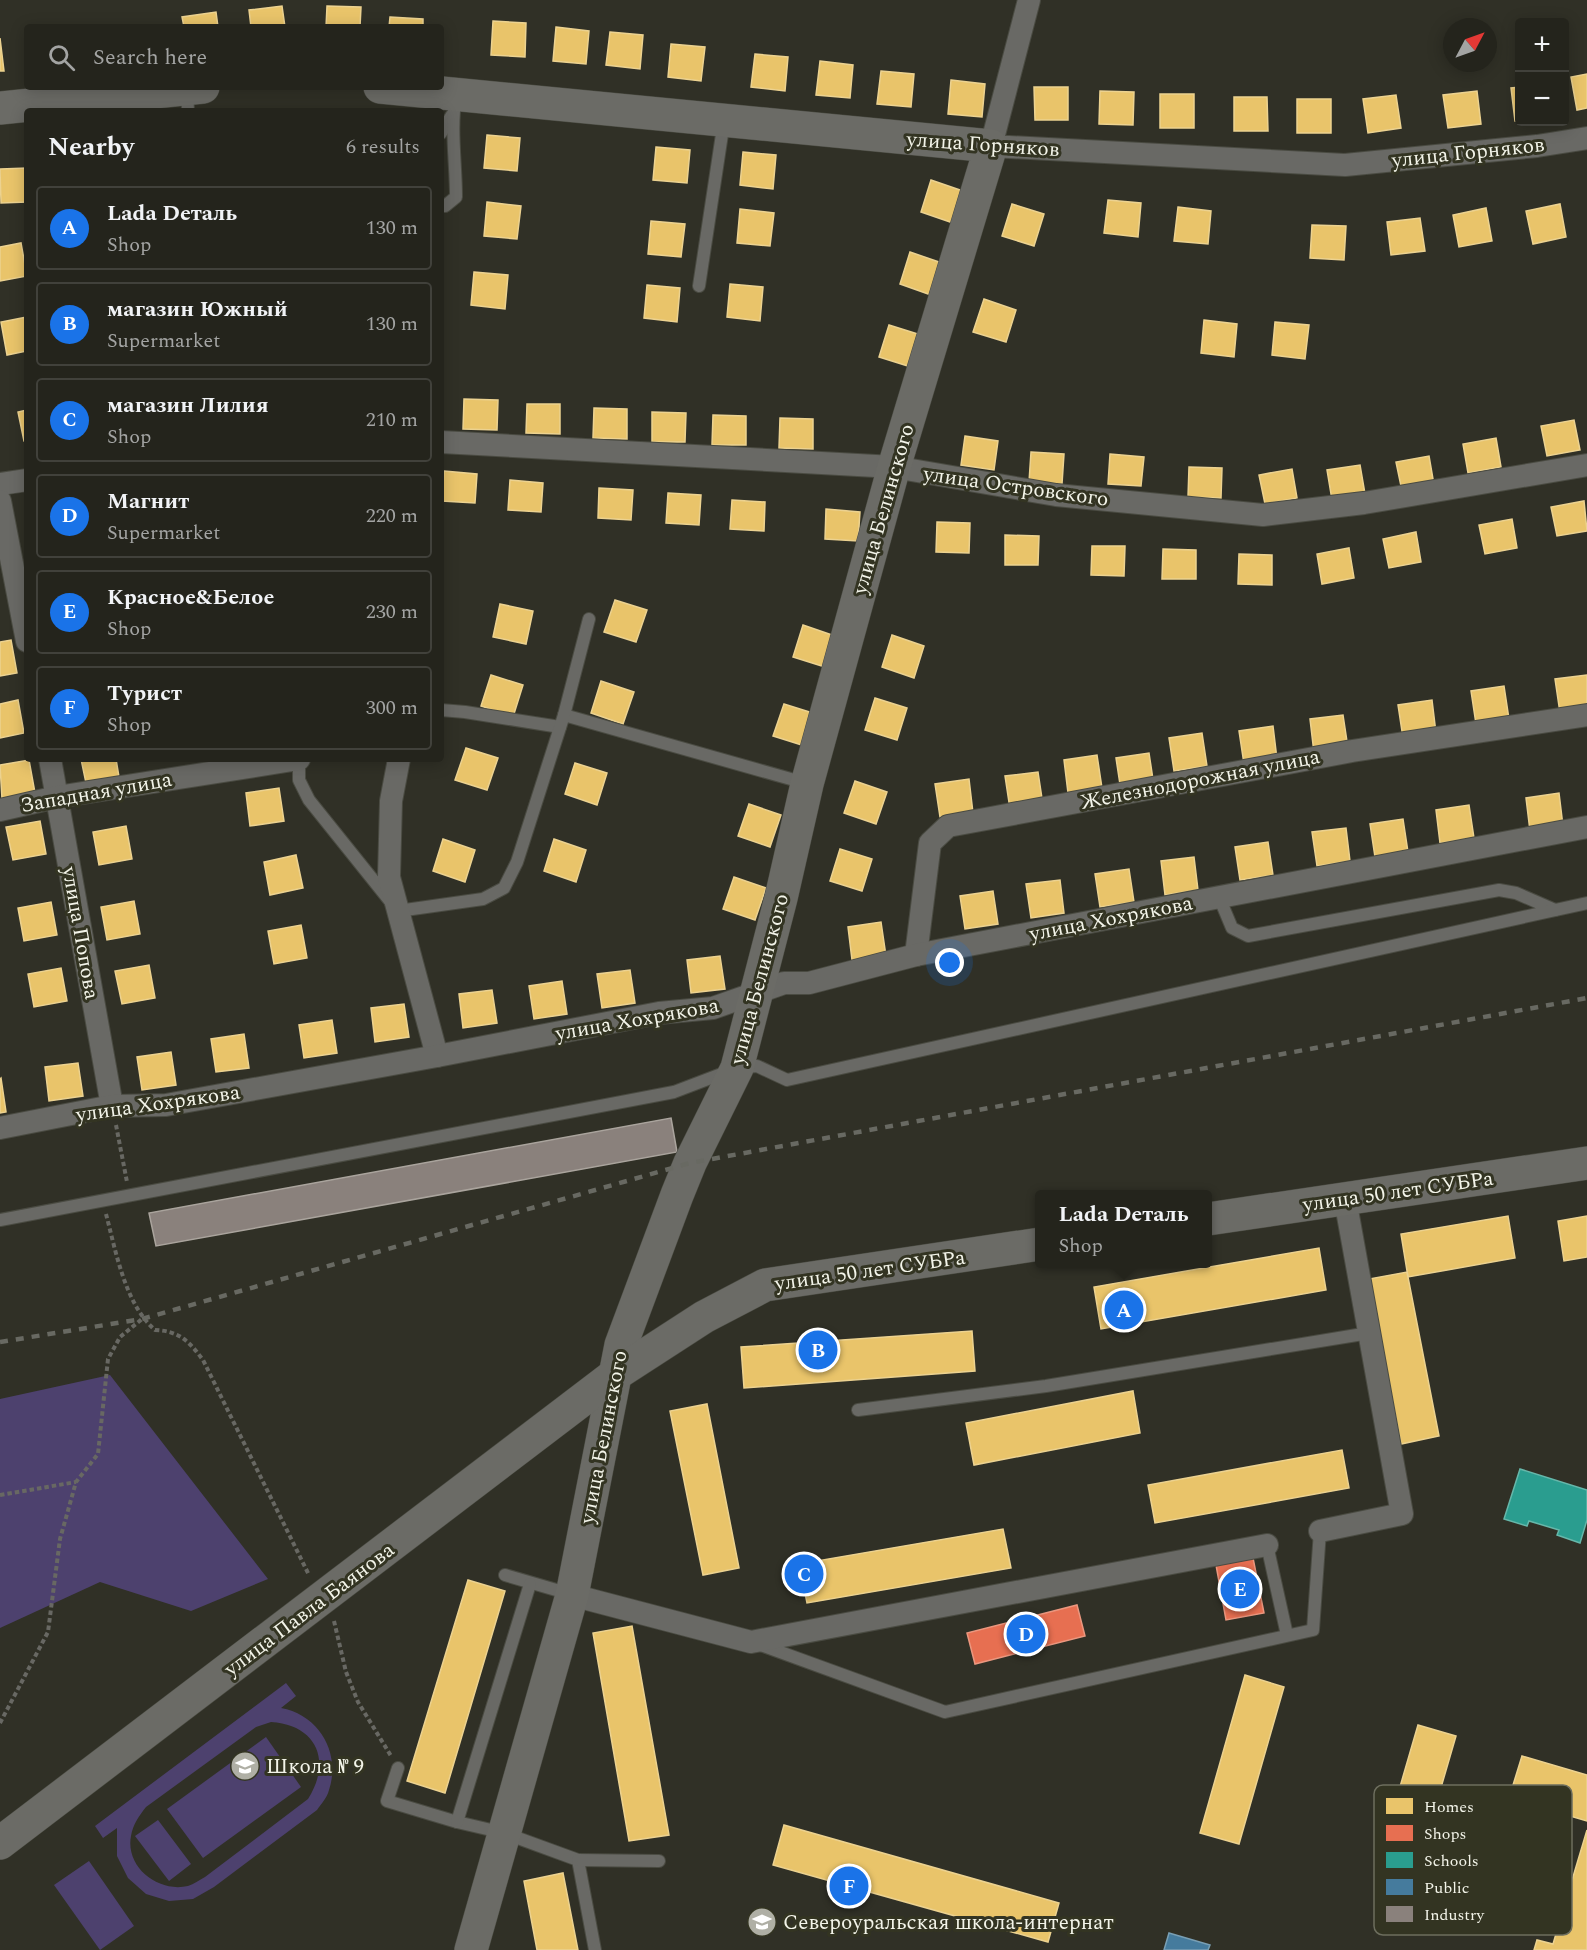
<!DOCTYPE html>
<html lang="en">
<head>
<meta charset="utf-8">
<style>
	body { margin:0; font-family:Spectral,serif; background:#303029; color:#f1f3f6 }
	.controls { position:absolute; right:18px; top:18px; display:grid; overflow:hidden; border-radius:6px; box-shadow:0 3px 15px #0003 }
	.controls button { width:54px; height:54px; display:grid; place-items:center; padding:0; border:0; border-bottom:2px solid #41413b; background:#24241c; color:#f1f3f6; font:30px sans-serif }
	.compass { position:absolute; left:1443px; top:18px; width:54px; height:54px; border-radius:50%; background:#24241c; box-shadow:0 3px 15px #0003; rotate:49deg }
	.you { position:absolute; left:950px; top:963px; width:21px; height:21px; margin:-15px; border:4px solid #fff; border-radius:50%; background:#1a73e8; box-shadow:0 0 0 9px #1a73e833 }
	.badge { display:grid; place-items:center; width:39px; height:39px; border-radius:50%; background:#1a73e8; color:#fff; font-size:20px; font-weight:700 }
	.pin { position:absolute; translate:-50% -50%; border:3px solid #fff; box-shadow:0 2px 6px #0006 }
	.popup { position:absolute; left:1035px; top:1190px; width:177px; height:78px; box-sizing:border-box; display:grid; place-content:center; border-radius:6px; background:#24241c; filter:drop-shadow(0 2px 4px #0005); font-size:20px; white-space:nowrap; color:#a3a4a3 }
	.popup b { font-size:22px; color:#f1f3f6 }
	.popup::after { content:''; position:absolute; left:50%; top:100%; margin-left:-12px; border:12px solid transparent; border-top-color:#24241c }
	.list { margin:0; padding:0; list-style:none }
	h2 { display:flex; justify-content:space-between; align-items:center; height:78px; margin:0; padding:0 24px; font-size:26px }
	h2 small { font-size:20px; font-weight:400; color:#a3a4a3 }
	.list li { display:grid; grid-template-columns:39px 1fr auto; gap:18px; align-items:center; box-sizing:border-box; height:84px; margin:0 12px 12px; padding:0 12px; border:2px solid #41413b; border-radius:6px }
	.list b { display:block; font-size:22px; white-space:nowrap }
	.list p { margin:0; font-size:20px; white-space:nowrap; color:#a3a4a3 }
	.list em { font-size:20px; font-style:normal; color:#a3a4a3 }
	.icon { flex:none; width:33px; height:33px; fill:none; stroke:currentColor; stroke-width:2; stroke-linecap:round; stroke-linejoin:round }
	.map { position:relative; flex:none; width:1587px; height:1950px; overflow:hidden }
	.search { position:absolute; background:#24241c; box-shadow:0 3px 15px #0003; left:24px; top:24px; width:420px; height:66px; display:flex; align-items:center; gap:15px; box-sizing:border-box; padding:0 21px; border-radius:6px; color:#a3a4a3; font-size:22px }
	.panel { position:absolute; background:#24241c; box-shadow:0 3px 15px #0003; left:24px; top:108px; width:420px; height:654px; border-radius:6px }
	.map>svg:first-child { display:block }
</style>
</head>
<body>
<div class="map">
<svg width="1587" height="1950" viewBox="0 0 1587 1950">
	<rect width="100%" height="100%" fill="#303026"/>
	<!-- green -->
	<g fill="#4d416e" fill-rule="evenodd">
		<polygon points="110,1375 268,1579 191,1611 100,1582 0,1628 0,1399"/>
		<path d="M 286,1683 L 296,1696 L 281,1708 C 320,1715 341,1754 329,1790 C 327,1798 321,1804 317,1810 L 214,1887 L 193,1899 L 169,1901 L 146,1894 L 128,1878 L 117,1856 L 117,1828 L 103,1838 L 95,1826 ZM 271,1722 C 317,1725 332,1761 308,1799 L 205,1877 C 199,1880 194,1884 188,1886 C 158,1893 125,1867 131,1836 C 133,1824 139,1816 146,1807 L 256,1727 Z"/>
		<polygon points="266,1737 301,1787 203,1858 167,1809"/>
		<polygon points="158,1820 191,1864 169,1881 135,1836"/>
		<polygon points="89,1861 134,1926 100,1950 54,1885"/>
	</g>
	<!-- homes -->
	<g fill="#e9c46a" stroke="#ecd290" stroke-width="1.5">
		<polygon points="282,6 285,27 251,27 249,10"/>
		<polygon points="327,6 361,7 360,27 326,27"/>
		<polygon points="216,12 218,27 184,27 182,17"/>
		<polygon points="390,17 423,19 423,27 389,27"/>
		<polygon points="493,21 526,23 525,57 491,55"/>
		<polygon points="556,27 589,31 586,64 553,61"/>
		<polygon points="610,32 643,35 640,69 606,65"/>
		<polygon points="0,38 4,71 0,71"/>
		<polygon points="671,44 705,47 701,81 668,77"/>
		<polygon points="755,54 788,57 785,91 751,87"/>
		<polygon points="820,61 853,65 850,98 816,95"/>
		<polygon points="881,71 914,74 911,107 877,104"/>
		<polygon points="1587,74 1587,108 1577,110 1571,77"/>
		<polygon points="951,80 985,84 982,117 948,114"/>
		<polygon points="1034,87 1068,87 1068,120 1035,120"/>
		<polygon points="1520,87 1520,121 1515,121 1511,88"/>
		<polygon points="1100,91 1134,92 1133,125 1099,124"/>
		<polygon points="1477,91 1481,124 1448,128 1443,95"/>
		<rect x="1160" y="94" width="34" height="34"/>
		<polygon points="1396,95 1401,128 1368,133 1363,99"/>
		<polygon points="1234,97 1267,97 1268,131 1234,131"/>
		<rect x="1297" y="99" width="34" height="34"/>
		<polygon points="487,135 520,138 517,171 484,168"/>
		<polygon points="656,147 690,150 687,183 653,180"/>
		<polygon points="743,152 776,155 773,189 740,185"/>
		<polygon points="27,168 27,202 1,203 0,169"/>
		<polygon points="931,180 963,191 953,223 921,212"/>
		<polygon points="1108,200 1141,203 1138,237 1104,233"/>
		<polygon points="487,202 521,206 517,239 484,236"/>
		<polygon points="1012,204 1044,214 1034,246 1002,236"/>
		<polygon points="1560,204 1566,237 1533,244 1526,211"/>
		<polygon points="1178,207 1211,211 1208,244 1174,241"/>
		<polygon points="1486,208 1492,241 1459,247 1453,215"/>
		<polygon points="740,209 774,213 770,246 737,243"/>
		<polygon points="1420,218 1425,251 1391,255 1387,222"/>
		<polygon points="651,221 685,224 681,257 648,254"/>
		<polygon points="1312,225 1346,226 1344,260 1310,258"/>
		<polygon points="21,243 27,276 0,281 0,247"/>
		<polygon points="910,252 942,263 931,295 900,284"/>
		<polygon points="474,272 508,275 505,309 471,305"/>
		<polygon points="730,284 763,287 760,321 727,317"/>
		<polygon points="647,285 680,288 677,322 644,318"/>
		<polygon points="984,299 1016,310 1006,342 973,332"/>
		<polygon points="27,317 27,351 7,355 1,322"/>
		<polygon points="1204,320 1237,324 1234,357 1201,353"/>
		<polygon points="1275,322 1309,325 1305,359 1272,355"/>
		<polygon points="889,325 921,335 911,367 879,357"/>
		<polygon points="464,399 498,400 497,430 463,429"/>
		<polygon points="527,404 560,404 560,434 526,433"/>
		<polygon points="594,408 627,409 627,439 593,438"/>
		<polygon points="27,410 27,441 24,441 18,412"/>
		<polygon points="652,412 686,413 685,442 652,442"/>
		<polygon points="713,415 746,416 746,445 712,445"/>
		<polygon points="780,418 813,419 813,449 779,448"/>
		<polygon points="1574,420 1580,450 1547,456 1541,426"/>
		<polygon points="965,436 998,441 994,470 961,465"/>
		<polygon points="1496,438 1501,467 1468,473 1463,444"/>
		<polygon points="1031,452 1064,454 1062,484 1029,482"/>
		<polygon points="1110,454 1144,457 1141,486 1108,484"/>
		<polygon points="1429,456 1434,485 1402,491 1396,462"/>
		<polygon points="1360,465 1365,494 1332,500 1327,470"/>
		<polygon points="1189,467 1222,468 1221,498 1188,497"/>
		<polygon points="1292,469 1297,498 1265,504 1259,475"/>
		<polygon points="444,471 477,474 475,503 442,501"/>
		<polygon points="510,480 543,483 541,512 508,510"/>
		<polygon points="599,488 633,490 631,520 598,518"/>
		<polygon points="668,493 701,495 699,525 666,523"/>
		<polygon points="732,500 765,502 764,531 730,529"/>
		<polygon points="1584,501 1587,531 1557,536 1551,507"/>
		<polygon points="826,509 860,512 858,541 825,539"/>
		<polygon points="1512,519 1517,548 1485,554 1479,525"/>
		<polygon points="937,522 970,523 969,553 936,552"/>
		<polygon points="1416,532 1421,562 1389,568 1383,539"/>
		<polygon points="1005,535 1039,536 1038,565 1005,565"/>
		<polygon points="1092,546 1125,546 1124,576 1091,575"/>
		<polygon points="1349,548 1354,578 1322,584 1317,554"/>
		<polygon points="1163,549 1196,550 1196,579 1162,579"/>
		<polygon points="1239,554 1272,555 1272,585 1238,584"/>
		<polygon points="615,600 647,610 636,642 604,632"/>
		<polygon points="500,604 533,611 526,644 493,637"/>
		<rect x="441" y="613" width="2" height="34"/>
		<polygon points="803,625 835,636 825,667 793,657"/>
		<polygon points="892,635 924,646 914,678 882,667"/>
		<polygon points="11,640 17,673 0,676 0,642"/>
		<polygon points="491,675 523,685 513,717 481,706"/>
		<polygon points="1587,675 1587,709 1560,713 1555,679"/>
		<polygon points="601,681 634,692 623,724 591,713"/>
		<polygon points="1504,686 1509,719 1476,724 1471,691"/>
		<polygon points="875,698 907,708 897,740 865,730"/>
		<polygon points="18,700 24,733 0,738 0,704"/>
		<polygon points="1432,700 1436,733 1403,738 1398,705"/>
		<polygon points="784,704 816,714 805,746 773,736"/>
		<polygon points="1343,715 1348,748 1314,753 1310,719"/>
		<polygon points="1273,726 1277,759 1244,764 1239,731"/>
		<polygon points="1202,733 1207,766 1174,771 1169,738"/>
		<polygon points="466,748 498,758 487,790 455,780"/>
		<polygon points="1149,753 1154,786 1121,791 1116,758"/>
		<polygon points="1097,755 1102,788 1068,793 1064,760"/>
		<polygon points="81,759 116,759 119,777 86,783"/>
		<polygon points="29,760 35,793 2,799 0,765"/>
		<polygon points="575,763 607,773 597,805 565,794"/>
		<polygon points="1038,772 1043,805 1010,809 1005,776"/>
		<polygon points="969,779 973,813 940,817 935,784"/>
		<polygon points="855,781 887,792 876,824 844,813"/>
		<polygon points="279,788 284,821 250,826 246,793"/>
		<polygon points="1559,793 1563,826 1530,831 1526,798"/>
		<polygon points="749,804 781,815 770,847 738,836"/>
		<polygon points="1469,805 1474,838 1440,843 1436,810"/>
		<polygon points="1403,819 1408,852 1375,857 1370,824"/>
		<polygon points="40,821 46,854 13,860 6,827"/>
		<polygon points="126,826 132,859 99,865 93,832"/>
		<polygon points="1346,828 1350,861 1317,866 1312,832"/>
		<polygon points="443,839 475,850 465,882 433,871"/>
		<polygon points="554,839 586,850 576,882 544,871"/>
		<polygon points="1268,842 1273,875 1240,880 1235,847"/>
		<polygon points="840,849 872,859 862,891 830,881"/>
		<polygon points="296,855 303,888 270,895 264,862"/>
		<polygon points="1194,857 1198,890 1165,895 1161,861"/>
		<polygon points="1129,869 1134,902 1100,907 1095,874"/>
		<polygon points="734,877 766,888 755,920 723,909"/>
		<polygon points="1060,880 1064,913 1031,918 1026,884"/>
		<polygon points="993,891 998,924 965,929 960,896"/>
		<polygon points="134,901 140,934 107,940 101,907"/>
		<polygon points="51,902 57,935 24,941 18,908"/>
		<polygon points="881,922 886,956 852,960 848,927"/>
		<polygon points="301,925 307,958 274,964 268,931"/>
		<polygon points="720,956 725,989 691,993 687,960"/>
		<polygon points="149,965 155,998 122,1004 115,971"/>
		<polygon points="61,968 67,1001 34,1007 28,974"/>
		<polygon points="630,970 635,1003 602,1008 597,974"/>
		<polygon points="562,981 567,1014 534,1019 529,986"/>
		<polygon points="492,990 497,1023 463,1028 459,994"/>
		<polygon points="404,1004 409,1037 375,1042 371,1008"/>
		<polygon points="332,1020 337,1053 304,1058 299,1025"/>
		<polygon points="244,1034 249,1068 216,1072 211,1039"/>
		<polygon points="171,1052 176,1085 142,1090 137,1057"/>
		<polygon points="78,1063 83,1096 49,1101 45,1067"/>
		<polygon points="1,1078 6,1112 0,1113 0,1079"/>
		<polygon points="1508,1216 1515,1258 1408,1277 1401,1234"/>
		<polygon points="1587,1216 1587,1257 1564,1261 1558,1221"/>
		<polygon points="1319,1248 1326,1290 1101,1329 1094,1287"/>
		<polygon points="1407,1272 1439,1436 1401,1444 1369,1279"/>
		<polygon points="972,1331 975,1371 744,1388 741,1347"/>
		<polygon points="1133,1391 1140,1433 974,1465 966,1423"/>
		<polygon points="707,1404 739,1568 703,1575 670,1411"/>
		<polygon points="1342,1450 1349,1488 1155,1523 1148,1485"/>
		<polygon points="1003,1529 1011,1568 807,1603 799,1564"/>
		<polygon points="468,1580 505,1591 445,1793 407,1781"/>
		<polygon points="632,1626 669,1835 629,1841 593,1633"/>
		<polygon points="1245,1675 1284,1687 1239,1844 1200,1833"/>
		<polygon points="1418,1725 1456,1736 1426,1839 1388,1828"/>
		<polygon points="1522,1756 1587,1775 1587,1821 1509,1798"/>
		<polygon points="784,1825 1059,1903 1048,1942 773,1865"/>
		<polygon points="1587,1830 1587,1950 1534,1950 1537,1940 1553,1944"/>
		<polygon points="563,1873 578,1950 537,1950 524,1881"/>
	</g>
	<!-- shops -->
	<g fill="#e76f51" stroke="#eb977f" stroke-width="1.5">
		<polygon points="1253,1558 1264,1613 1226,1620 1216,1565"/>
		<polygon points="1077,1605 1085,1636 975,1664 967,1633"/>
	</g>
	<!-- schools -->
	<polygon fill="#2a9d8f" stroke="#66b7aa" stroke-width="1.5" points="1520,1469 1587,1490 1587,1520 1580,1543 1557,1535 1559,1530 1529,1521 1527,1526 1504,1519"/>
	<!-- public -->
	<polygon fill="#457b9d" stroke="#799fb4" stroke-width="1.5" points="1169,1933 1210,1945 1208,1950 1164,1950"/>
	<!-- industry -->
	<polygon fill="#8a817c" stroke="#aaa49d" stroke-width="1.5" points="671,1118 677,1152 156,1246 149,1213"/>
	<g fill="none" stroke-linecap="round" stroke-linejoin="round">
		<!-- lane casing -->
		<g stroke="#4a4b42" stroke-width="14">
			<g id="lane">
				<polyline points="187,90 188,111"/>
				<polyline points="441,133 452,115"/>
				<path d="M 441,205 L 445,206 L 456,197 C 456,163 450,129 456,95"/>
				<polyline points="699,286 724,121"/>
				<polyline points="441,710 465,712 560,727"/>
				<polyline points="564,715 805,783"/>
				<polyline points="299,759 299,780 309,800 398,911 483,899 504,888 517,862 564,715 589,619"/>
				<polyline points="1219,897 1232,928 1248,936 1499,890 1516,893 1555,910"/>
				<polyline points="0,1220 674,1092 737,1068 757,1066 787,1080 1587,903"/>
				<polyline points="858,1410 1046,1386 1369,1333"/>
				<polyline points="1267,1545 1287,1635"/>
				<polyline points="505,1575 570,1594"/>
				<polyline points="758,1644 945,1712 1313,1630 1320,1531"/>
				<polyline points="398,1768 387,1801 457,1822 504,1833 578,1860 595,1950"/>
				<polyline points="457,1822 530,1584"/>
				<polyline points="578,1860 659,1861"/>
			</g>
		</g>
		<!-- street casing -->
		<g stroke="#4a4b42" stroke-width="24">
			<g id="street">
				<polyline points="1029,0 991,146 1345,165 1537,146 1587,138"/>
				<polyline points="441,442 894,467 1056,495 1263,515 1364,503 1587,465"/>
				<polyline points="0,484 27,480"/>
				<polyline points="0,501 27,641"/>
				<polyline points="50,759 112,1106"/>
				<polyline points="399,759 391,801 389,877 437,1056"/>
				<polyline points="0,810 57,797 299,759"/>
				<polyline points="916,955 930,843 948,826 1352,751 1587,715"/>
				<polyline points="0,1128 112,1106 166,1105 437,1056 659,1013 713,1008 784,983 809,983 916,955 1587,827"/>
				<polyline points="1320,1531 1402,1514 1345,1199"/>
				<polyline points="572,1595 751,1642 1267,1545"/>
			</g>
		</g>
		<!-- secondary casing -->
		<g stroke="#4a4b42" stroke-width="34">
			<g id="secondary">
				<polyline points="380,87 991,146 894,467 807,784 781,898 737,1068 690,1163 677,1195 621,1345 572,1595 471,1950"/>
				<polyline points="0,108 203,87"/>
				<polyline points="1208,1219 1587,1163"/>
				<polyline points="0,1843 616,1374 704,1317 765,1285 1040,1244"/>
			</g>
		</g>
		<!-- path -->
		<g stroke="#686863" stroke-width="4" stroke-dasharray="4.5 3" stroke-linecap="butt">
			<polyline points="116,1125 127,1182"/>
			<path d="M 106,1214 C 116,1252 125,1304 155,1330 C 179,1331 189,1341 203,1360 L 309,1575"/>
			<polyline points="0,1495 76,1482"/>
			<polyline points="334,1621 346,1672 358,1702 391,1756"/>
			<polyline points="0,1723 48,1632 60,1539 76,1482 98,1454 108,1359 120,1337 142,1319"/>
		</g>
		<!-- lane -->
		<use href="#lane" stroke="#696965" stroke-width="12"/>
		<!-- street -->
		<use href="#street" stroke="#696965" stroke-width="22"/>
		<!-- secondary -->
		<use href="#secondary" stroke="#6b6b66" stroke-width="33"/>
		<!-- rail -->
		<polyline stroke="#686962" stroke-width="4.5" stroke-dasharray="8 8" stroke-linecap="butt" points="0,1342 142,1319 690,1163 1587,998"/>
	</g>
	<!-- icons -->
	<defs>
		<g id="school-disc" transform="scale(1.5)"><circle r="9.5" fill="#afafa5" stroke="#333422"/><path d="M0-5L7-2L0 1L-7-2ZM-4 1L0 2.5L4 1V4Q0 6-4 4Z" fill="#fff"/></g>
	</defs>
	<g fill-rule="evenodd">
		<use href="#school-disc" x="245" y="1766"/>
		<use href="#school-disc" x="762" y="1922"/>
	</g>
	<g text-anchor="middle" stroke-width="6" stroke-linejoin="round" paint-order="stroke">
		<!-- street labels -->
		<g font-size="21" fill="#f3f4e9" stroke="#333422">
			<text transform="translate(983 144) rotate(4)" y="7">улица Горняков</text>
			<text transform="translate(1468 152) rotate(-6)" y="7">улица Горняков</text>
			<text transform="translate(1016 486) rotate(8)" y="7">улица Островского</text>
			<text transform="translate(883 509) rotate(-74)" y="7">улица Белинского</text>
			<text transform="translate(1200 779) rotate(-11)" y="7">Железнодорожная улица</text>
			<text transform="translate(96 792) rotate(-10)" y="7">Западная улица</text>
			<text transform="translate(1111 918) rotate(-11)" y="7">улица Хохрякова</text>
			<text transform="translate(81 933) rotate(80)" y="7">улица Попова</text>
			<text transform="translate(759 979) rotate(-75)" y="7">улица Белинского</text>
			<text transform="translate(637 1019) rotate(-10)" y="7">улица Хохрякова</text>
			<text transform="translate(158 1103) rotate(-8)" y="7">улица Хохрякова</text>
			<text transform="translate(1398 1191) rotate(-8)" y="7">улица 50 лет СУБРа</text>
			<text transform="translate(870 1270) rotate(-8)" y="7">улица 50 лет СУБРа</text>
			<text transform="translate(603 1437) rotate(-79)" y="7">улица Белинского</text>
			<text transform="translate(309 1609) rotate(-37)" y="7">улица Павла Баянова</text>
		</g>
		<!-- poi labels -->
		<g font-size="21" fill="#f3f4e9" stroke="#333422" text-anchor="start">
			<text x="266" y="1773">Школа № 9</text>
			<text x="783" y="1929">Североуральская школа-интернат</text>
		</g>
	</g>
	<!-- legend -->
	<rect x="1374" y="1785" width="198" height="150" rx="9" fill="#333422" stroke="#6d6e5e" stroke-width="1.5"/>
	<rect x="1386" y="1798" width="27" height="16" fill="#e9c46a"/>
	<rect x="1386" y="1825" width="27" height="16" fill="#e76f51"/>
	<rect x="1386" y="1852" width="27" height="16" fill="#2a9d8f"/>
	<rect x="1386" y="1879" width="27" height="16" fill="#457b9d"/>
	<rect x="1386" y="1906" width="27" height="16" fill="#8a817c"/>
	<g font-size="16" fill="#f3f4e9">
		<text x="1424" y="1812">Homes</text>
		<text x="1424" y="1839">Shops</text>
		<text x="1424" y="1866">Schools</text>
		<text x="1424" y="1893">Public</text>
		<text x="1424" y="1920">Industry</text>
	</g>
</svg>
<div class="controls">
<button>+</button>
<button>−</button>
</div>
<svg class="compass" viewBox="-18 -18 36 36"><path d="M0-13l5 13h-10z" fill="#e53935"/><path d="M0 13l5-13h-10z" fill="#a3a4a3"/></svg>
<div class="you"></div>
<div class="pin badge" style="left:1124px;top:1310px">A</div>
<div class="popup"><b>Lada Dеталь</b>Shop</div>
<div class="pin badge" style="left:818px;top:1350px">B</div>
<div class="pin badge" style="left:804px;top:1574px">C</div>
<div class="pin badge" style="left:1026px;top:1634px">D</div>
<div class="pin badge" style="left:1240px;top:1589px">E</div>
<div class="pin badge" style="left:849px;top:1886px">F</div>
<div class="search"><svg class="icon" aria-label="search" viewBox="0 0 24 24"><circle cx="10" cy="10" r="6"/><path d="M15 15l6 6"/></svg>Search here</div>
<section class="panel">
<h2>Nearby<small>6 results</small></h2>
<ul class="list">
<li><span class="badge">A</span><div><b>Lada Dеталь</b><p>Shop</p></div><em>130 m</em></li>
<li><span class="badge">B</span><div><b>магазин Южный</b><p>Supermarket</p></div><em>130 m</em></li>
<li><span class="badge">C</span><div><b>магазин Лилия</b><p>Shop</p></div><em>210 m</em></li>
<li><span class="badge">D</span><div><b>Магнит</b><p>Supermarket</p></div><em>220 m</em></li>
<li><span class="badge">E</span><div><b>Красное&amp;Белое</b><p>Shop</p></div><em>230 m</em></li>
<li><span class="badge">F</span><div><b>Турист</b><p>Shop</p></div><em>300 m</em></li>
</ul>
</section>
</div>
</body>
</html>
